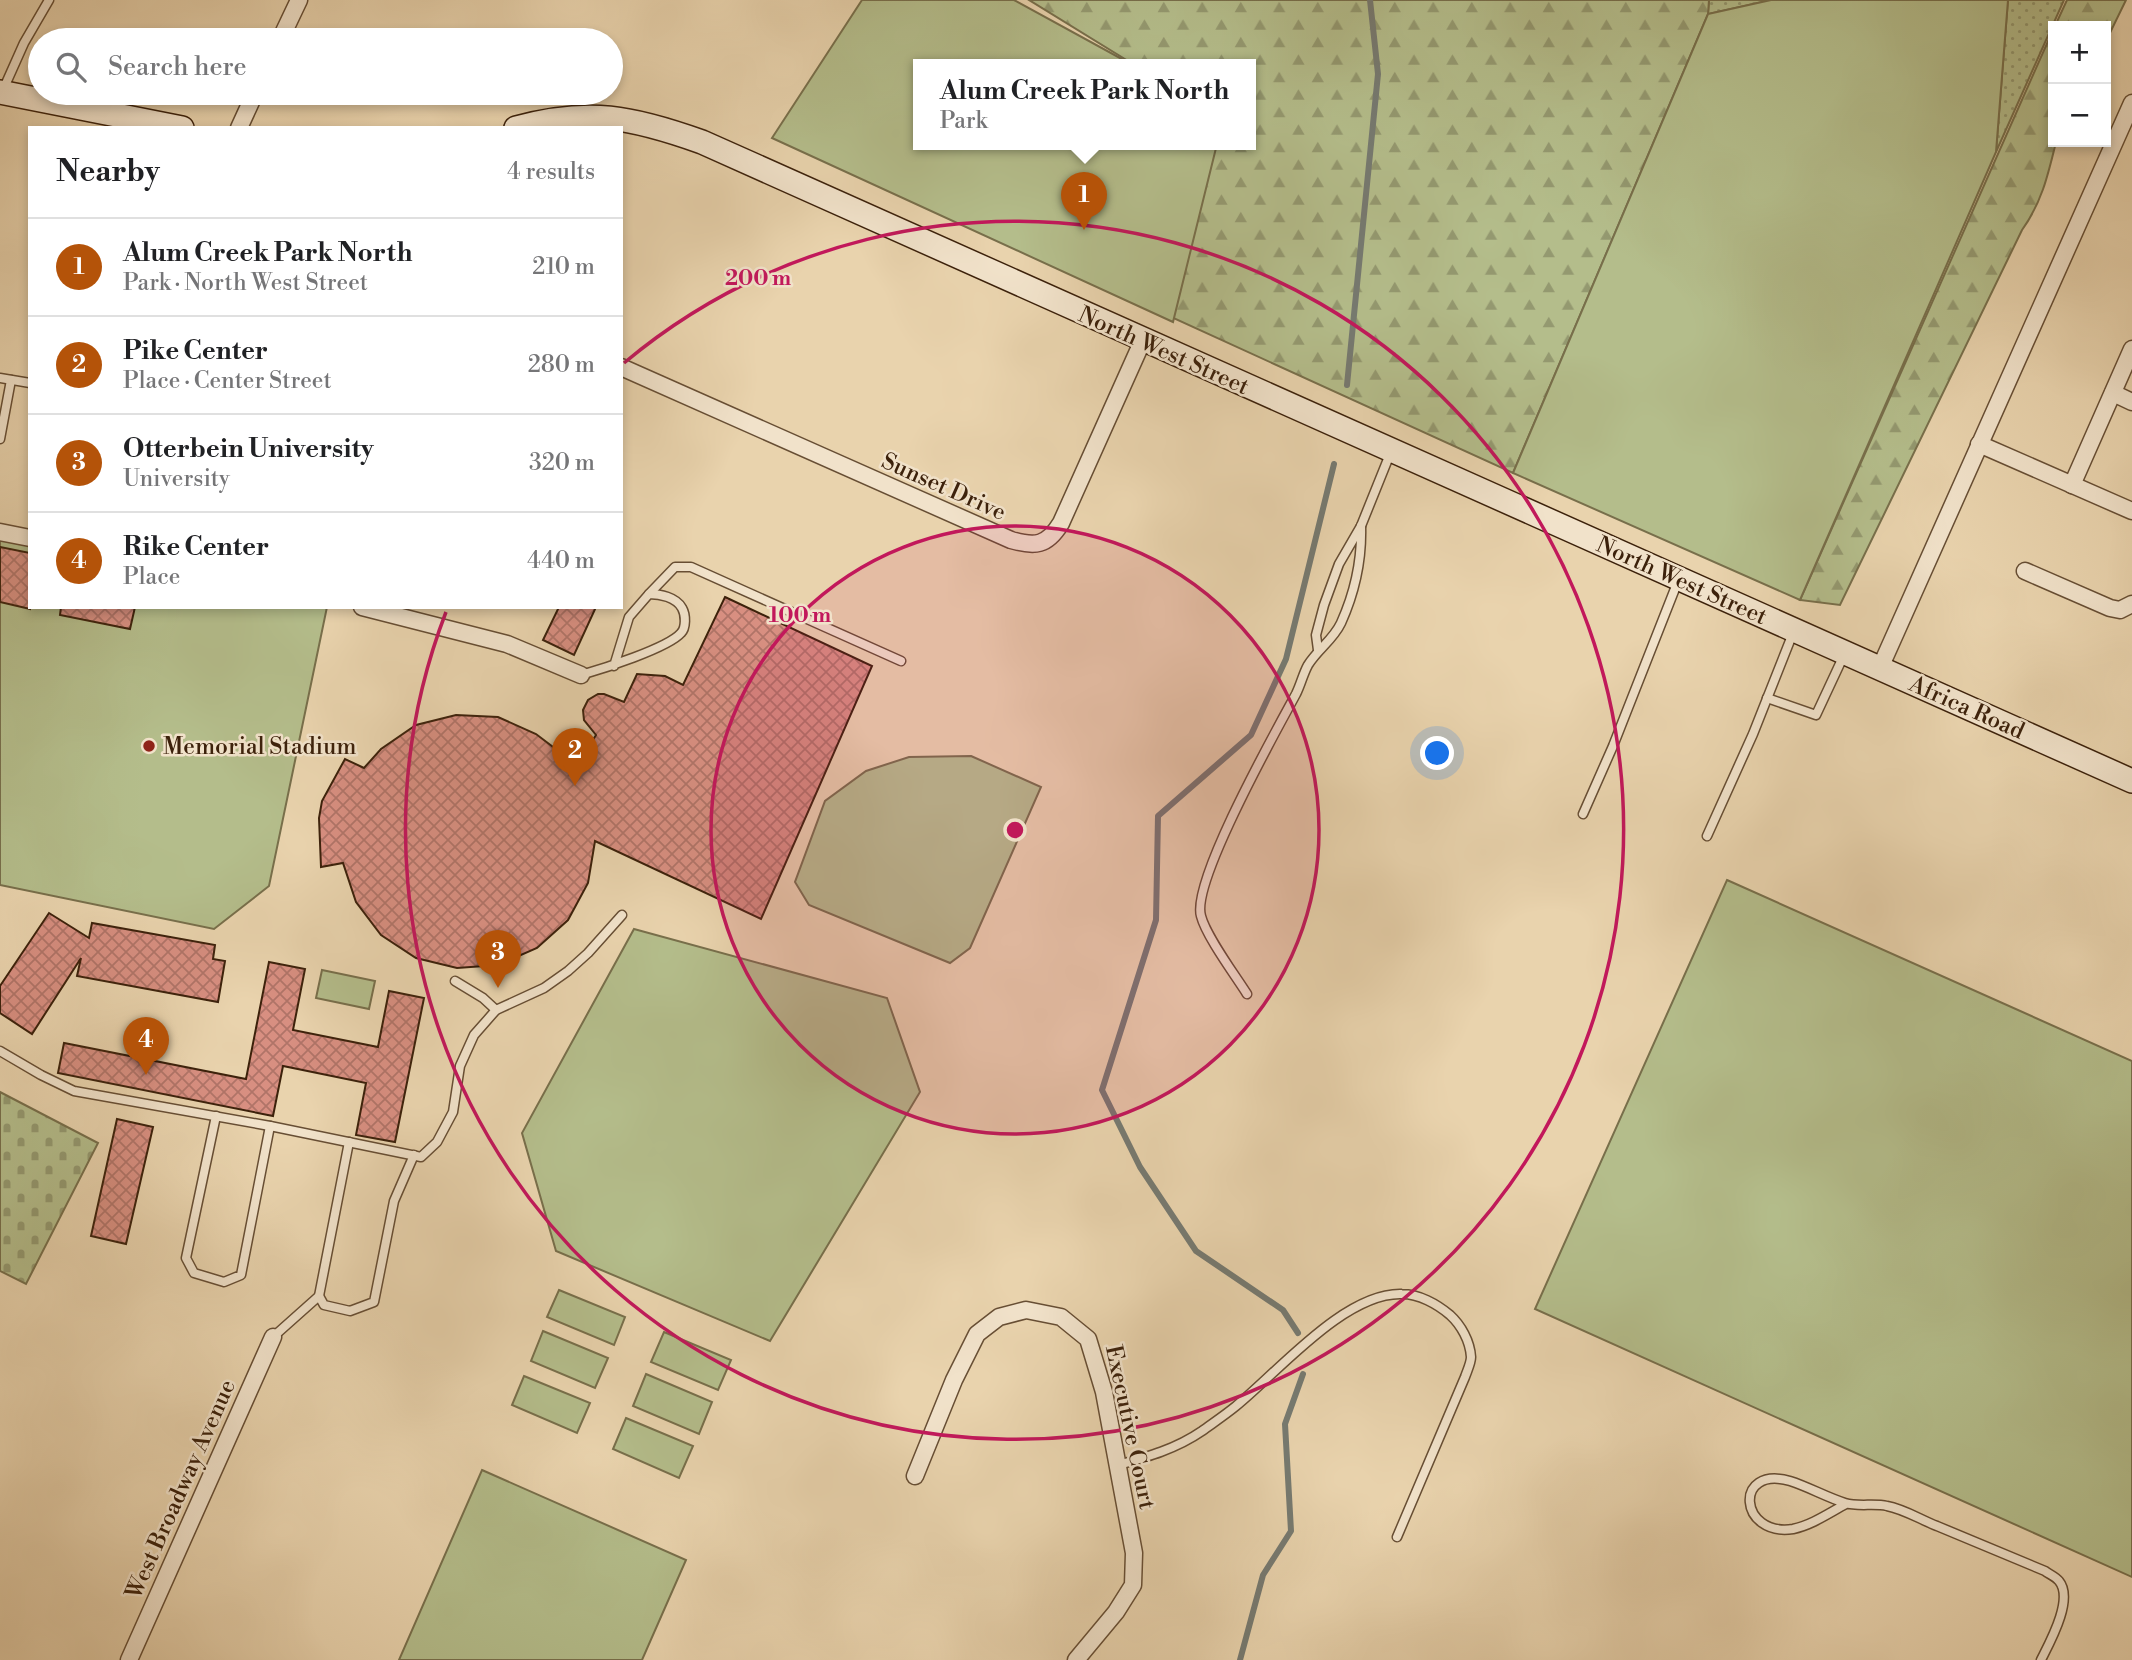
<!DOCTYPE html>
<html lang="en">
<head>
<meta charset="utf-8">
<style>
	body { margin:0; font-family:"Libre Bodoni",serif; background:#f2f2f2; color:#202124 }
	.controls { position:absolute; right:21px; top:21px; display:grid; overflow:hidden; border-radius:0px; box-shadow:0 4px 10px #0003 }
	.controls button { width:63px; height:63px; display:grid; place-items:center; padding:0; border:0; border-bottom:2px solid #e0e0e0; background:#fff; color:#202124; font:35px sans-serif }
	.you { position:absolute; left:1438px; top:754px; width:24px; height:24px; margin:-18px; border:5px solid #fff; border-radius:50%; background:#1a73e8; box-shadow:0 0 0 10px #1a73e833 }
	.badge { display:grid; place-items:center; width:46px; height:46px; border-radius:50%; background:#b45309; color:#fff; font-size:23px; font-weight:700 }
	.pin { position:absolute; translate:-50% -58px; filter:drop-shadow(0 2px 4px #0008) }
	.pin::after { content:''; position:absolute; top:37px; width:24px; height:21px; background:inherit; clip-path:polygon(0 0,100% 0,50% 100%) }
	.popup { position:absolute; left:913px; top:59px; width:343px; height:91px; box-sizing:border-box; display:grid; place-content:center; border-radius:0px; background:#fff; filter:drop-shadow(0 2px 5px #0005); font-size:23px; white-space:nowrap; color:#757577 }
	.popup b { font-size:26px; color:#202124 }
	.popup::after { content:''; position:absolute; left:50%; top:100%; margin-left:-14px; border:14px solid transparent; border-top-color:#fff }
	.list { margin:0; padding:0; list-style:none }
	h2 { display:flex; justify-content:space-between; align-items:center; height:91px; margin:0; padding:0 28px; font-size:30px }
	h2 small { font-size:23px; font-weight:400; color:#757577 }
	.list li { display:grid; grid-template-columns:46px 1fr auto; gap:21px; align-items:center; box-sizing:border-box; height:98px; padding:0 28px; border-top:2px solid #e0e0e0 }
	.list b { display:block; font-size:26px; white-space:nowrap }
	.list p { margin:0; font-size:23px; white-space:nowrap; color:#757577 }
	.list em { font-size:23px; font-style:normal; color:#757577 }
	.icon { flex:none; width:38px; height:38px; fill:none; stroke:currentColor; stroke-width:2; stroke-linecap:round; stroke-linejoin:round }
	.map { position:relative; flex:none; width:2132px; height:1660px; overflow:hidden }
	.search { position:absolute; background:#fff; box-shadow:0 4px 10px #0003; left:28px; top:28px; width:595px; height:77px; display:flex; align-items:center; gap:18px; box-sizing:border-box; padding:0 24px; border-radius:38px; color:#757577; font-size:26px }
	.panel { position:absolute; background:#fff; box-shadow:0 4px 10px #0003; left:28px; top:126px; width:595px; height:483px; border-radius:0px }
	.map>svg:first-child { display:block }
</style>
</head>
<body>
<div class="map">
<svg width="2132" height="1660" viewBox="0 0 2132 1660">
	<defs>
		<pattern id="grass-dots" width="8" height="8" patternUnits="userSpaceOnUse" patternTransform="scale(1.75)"><rect width="8" height="8" fill="#b4bd8b"/><path d="M2 2h.1M6 6h.1" fill="none" stroke="#949970" stroke-width="1.8" stroke-linecap="round"/></pattern>
		<pattern id="forest-firs" width="22" height="20" patternUnits="userSpaceOnUse" patternTransform="scale(1.75)"><rect width="22" height="20" fill="#b4bd8b"/><path d="M5 1l3.5 6h-7zM16 11l3.5 6h-7z" fill="#949970"/></pattern>
		<pattern id="cemetery-stones" width="16" height="16" patternUnits="userSpaceOnUse" patternTransform="scale(1.75)"><rect width="16" height="16" fill="#b4bd8b"/><path d="M2 7V4a2 2 0 0 1 4 0v3zM10 15v-3a2 2 0 0 1 4 0v3z" fill="#949970"/></pattern>
		<pattern id="building-cross-hatch" width="8" height="8" patternUnits="userSpaceOnUse" patternTransform="scale(1.75)"><rect width="8" height="8" fill="#d88f81"/><path d="M0 0l8 8M0 8l8-8" fill="none" stroke="#b07468"/></pattern>
	</defs>
	<rect width="100%" height="100%" fill="#e9d3ad"/>
	<filter id="stains"><feTurbulence type="fractalNoise" baseFrequency=".00286" numOctaves="4"/><feColorMatrix values="0 0 0 0 .2 0 0 0 0 .09 0 0 0 0 .02 0 0 0 .5 -.17"/></filter>
	<radialGradient id="worn" r=".72"><stop offset=".6" stop-color="#630" stop-opacity="0"/><stop offset="1" stop-color="#630" stop-opacity=".3"/></radialGradient>
	<!-- grass -->
	<g fill="url(#grass-dots)" stroke="#786f4b" stroke-width="2">
		<polygon points="1709,0 1771,0 1708,14"/>
		<polygon points="2008,0 2064,0 1996,152"/>
	</g>
	<!-- forest -->
	<g fill="url(#forest-firs)" stroke="#786f4b" stroke-width="2">
		<polygon points="1029,0 1709,0 1708,14 1513,473 1158,311 1214,144 1250,144 1250,64 1133,64"/>
		<polygon points="2067,0 2126,0 2106,41 2106,26 2055,26"/>
		<path d="M 2053,30 L 2053,142 L 2056,142 C 2048,175 2042,202 2022,230 L 1840,605 L 1800,600 Z"/>
	</g>
	<!-- cemetery -->
	<polygon fill="url(#cemetery-stones)" stroke="#786f4b" stroke-width="2" points="0,1092 98,1143 26,1284 0,1271"/>
	<!-- park -->
	<g fill="#b4bd8b" stroke="#786f4b" stroke-width="2">
		<polygon points="862,0 1014,0 1131,64 918,64 918,144 1217,144 1173,322 772,138"/>
		<polygon points="1771,0 2008,0 1996,152 1800,600 1513,473 1708,14"/>
		<polygon points="0,536 30,542 30,607 327,607 269,886 214,929 0,885"/>
		<polygon points="971,756 1041,787 970,948 950,963 809,905 795,882 825,801 866,771 909,757"/>
		<polygon points="1727,880 2132,1061 2132,1577 1535,1309"/>
		<polygon points="634,929 887,998 920,1092 770,1341 556,1251 522,1133"/>
		<polygon points="322,970 375,981 369,1009 316,998"/>
		<polygon points="559,1290 625,1317 614,1345 547,1317"/>
		<polygon points="543,1331 608,1358 595,1388 531,1361"/>
		<polygon points="664,1332 731,1360 718,1390 651,1362"/>
		<polygon points="646,1374 712,1402 699,1434 633,1406"/>
		<polygon points="524,1376 590,1403 577,1433 512,1405"/>
		<polygon points="626,1418 693,1446 679,1478 613,1449"/>
		<polygon points="482,1470 686,1560 642,1660 399,1660"/>
	</g>
	<g fill="none" stroke-linecap="round" stroke-linejoin="round">
		<!-- stream -->
		<g stroke="#767a71" stroke-width="6">
			<polyline points="1347,385 1378,74 1370,0"/>
			<polyline points="1298,1333 1283,1310 1196,1251 1140,1167 1102,1090 1156,920 1158,816 1251,735 1286,659 1334,464"/>
			<polyline points="1240,1660 1263,1575 1291,1531 1285,1424 1303,1374"/>
		</g>
	</g>
	<!-- building -->
	<g fill="url(#building-cross-hatch)" stroke="#3c210b" stroke-width="2">
		<polygon points="0,547 30,553 30,609 0,602"/>
		<polygon points="725,597 872,666 761,919 595,841 588,883 568,920 537,948 498,965 457,968 416,958 381,935 356,902 343,863 321,867 319,818 322,801 345,759 364,768 381,749 416,725 456,715 498,717 536,734 557,750 574,770 596,735 584,720 583,710 588,700 598,694 604,694 624,702 637,674 665,676 683,685"/>
		<polygon points="61,607 135,607 130,629 60,615"/>
		<polygon points="559,607 596,607 574,655 543,640"/>
		<polygon points="49,913 89,938 92,923 215,945 213,959 225,961 218,1002 77,976 81,958 32,1034 0,1013 0,986"/>
		<polygon points="269,962 305,969 293,1030 378,1047 389,991 424,998 395,1142 356,1135 366,1083 283,1066 273,1116 58,1073 64,1043 246,1079"/>
		<polygon points="117,1119 153,1127 126,1244 91,1236"/>
	</g>
	<g fill="none" stroke-linecap="round" stroke-linejoin="round">
		<!-- lane casing -->
		<g stroke="#674e34" stroke-width="11">
			<g id="lane">
				<polyline points="3,90 24,43 49,0"/>
				<polyline points="0,378 30,383"/>
				<polyline points="0,439 11,380"/>
				<polyline points="649,594 675,567 691,567 901,661"/>
				<polyline points="1318,650 1316,635 1324,605 1339,564 1361,526 1390,454"/>
				<path d="M 581,675 C 602,669 668,648 681,633 C 686,628 686,615 682,608 C 676,597 660,594 649,594 L 629,617 L 614,666"/>
				<polyline points="1767,698 1816,715 1844,655"/>
				<polyline points="1583,814 1613,746 1678,581"/>
				<polyline points="1707,836 1753,734 1793,633"/>
				<polyline points="455,981 483,998 496,1010"/>
				<path d="M 1247,994 C 1235,975 1206,936 1201,916 C 1191,882 1276,731 1296,694 C 1301,684 1303,674 1308,665 C 1318,649 1333,640 1341,623 C 1355,592 1362,560 1361,526"/>
				<polyline points="0,1051 41,1075 74,1091 270,1126 421,1157 437,1142 453,1112 460,1066 474,1035 496,1010 544,988 568,971 588,953 622,915"/>
				<polyline points="216,1116 186,1258 194,1273 224,1282 241,1275 270,1126"/>
				<polyline points="319,1296 349,1142"/>
				<polyline points="273,1337 319,1296 324,1305 350,1311 374,1302 394,1201 414,1155"/>
				<path d="M 1118,1465 C 1147,1457 1176,1449 1202,1431 C 1213,1423 1225,1415 1236,1406 C 1278,1372 1345,1292 1402,1294 C 1419,1294 1437,1304 1450,1315 C 1461,1325 1470,1341 1471,1357 C 1471,1363 1467,1371 1465,1377 L 1397,1537"/>
				<path d="M 1846,1504 C 1829,1513 1812,1525 1793,1529 C 1739,1537 1733,1465 1790,1481 C 1809,1487 1826,1497 1845,1503 C 1858,1507 1874,1503 1887,1506 C 1904,1509 1921,1520 1937,1526 C 1973,1541 2009,1556 2045,1571 C 2049,1574 2056,1577 2059,1581 C 2074,1599 2050,1642 2041,1660"/>
			</g>
		</g>
		<!-- street casing -->
		<g stroke="#674e34" stroke-width="19">
			<g id="street">
				<polyline points="280,40 299,0"/>
				<polyline points="239,128 255,93"/>
				<path d="M 621,367 L 1011,540 C 1035,547 1047,546 1061,523 L 1143,340"/>
				<polyline points="2113,393 2132,402"/>
				<polyline points="1979,444 2132,511"/>
				<polyline points="2072,485 2132,349"/>
				<polyline points="0,532 30,538"/>
				<polyline points="2025,571 2110,608 2120,610 2132,604"/>
				<polyline points="362,607 507,644 581,675"/>
				<polyline points="1880,668 2132,103"/>
				<polyline points="915,1476 954,1380 977,1334 999,1317 1026,1310 1061,1317 1088,1339 1104,1392 1134,1553 1133,1585 1116,1612 1076,1660"/>
				<polyline points="129,1660 273,1337"/>
			</g>
		</g>
		<!-- secondary casing -->
		<g stroke="#3c210b" stroke-width="26">
			<g id="secondary">
				<polyline points="0,92 182,128"/>
				<path d="M 516,128 C 589,108 632,117 702,142 L 2132,781"/>
			</g>
		</g>
		<!-- lane -->
		<use href="#lane" stroke="#f1e2ca" stroke-width="8"/>
		<!-- street -->
		<use href="#street" stroke="#f1e2ca" stroke-width="16"/>
		<!-- secondary -->
		<use href="#secondary" stroke="#f1e2ca" stroke-width="23"/>
	</g>
	<!-- distance rings -->
	<circle cx="1015" cy="830" r="304" fill="#c2185b" fill-opacity=".12"/>
	<g fill="none" stroke="#c2185b" stroke-width="3.5">
		<circle cx="1015" cy="830" r="304"/>
		<path d="M624 363A609 609 0 1 1 446 612"/>
	</g>
	<!-- markers -->
	<circle fill="#8f2418" stroke="#f1e2ca" stroke-width="2.5" cx="149" cy="746" r="7"/>
	<g text-anchor="middle" stroke-width="5" stroke-linejoin="round" paint-order="stroke">
		<!-- street labels -->
		<g font-size="23" fill="#3c210b" stroke="#f1e2ca">
			<text transform="translate(1164 350) rotate(24)" y="8">North West Street</text>
			<text transform="translate(944 486) rotate(24)" y="8">Sunset Drive</text>
			<text transform="translate(1682 580) rotate(24)" y="8">North West Street</text>
			<text transform="translate(1967 707) rotate(24)" y="8">Africa Road</text>
			<text transform="translate(1131 1427) rotate(78)" y="8">Executive Court</text>
			<text transform="translate(180 1489) rotate(-66)" y="8">West Broadway Avenue</text>
		</g>
		<!-- poi labels -->
		<g font-size="23" fill="#3c210b" stroke="#f1e2ca" text-anchor="start">
			<text x="163" y="754">Memorial Stadium</text>
		</g>
	</g>
	<circle cx="1015" cy="830" r="10" fill="#c2185b" stroke="#f1e2ca" stroke-width="3.5"/>
	<g font-size="21" text-anchor="middle" font-weight="bold" fill="#c2185b" stroke="#f1e2ca" stroke-width="5" stroke-linejoin="round" paint-order="stroke">
		<text x="758" y="285">200 m</text>
		<text x="800" y="622">100 m</text>
	</g>
	<rect width="100%" height="100%" filter="url(#stains)"/>
	<rect width="100%" height="100%" fill="url(#worn)"/>
</svg>
<div class="controls">
<button>+</button>
<button>−</button>
</div>
<div class="you"></div>
<div class="pin badge" style="left:1084px;top:230px">1</div>
<div class="popup"><b>Alum Creek Park North</b>Park</div>
<div class="pin badge" style="left:575px;top:786px">2</div>
<div class="pin badge" style="left:498px;top:988px">3</div>
<div class="pin badge" style="left:146px;top:1075px">4</div>
<div class="search"><svg class="icon" aria-label="search" viewBox="0 0 24 24"><circle cx="10" cy="10" r="6"/><path d="M15 15l6 6"/></svg>Search here</div>
<section class="panel">
<h2>Nearby<small>4 results</small></h2>
<ul class="list">
<li><span class="badge">1</span><div><b>Alum Creek Park North</b><p>Park · North West Street</p></div><em>210 m</em></li>
<li><span class="badge">2</span><div><b>Pike Center</b><p>Place · Center Street</p></div><em>280 m</em></li>
<li><span class="badge">3</span><div><b>Otterbein University</b><p>University</p></div><em>320 m</em></li>
<li><span class="badge">4</span><div><b>Rike Center</b><p>Place</p></div><em>440 m</em></li>
</ul>
</section>
</div>
</body>
</html>
